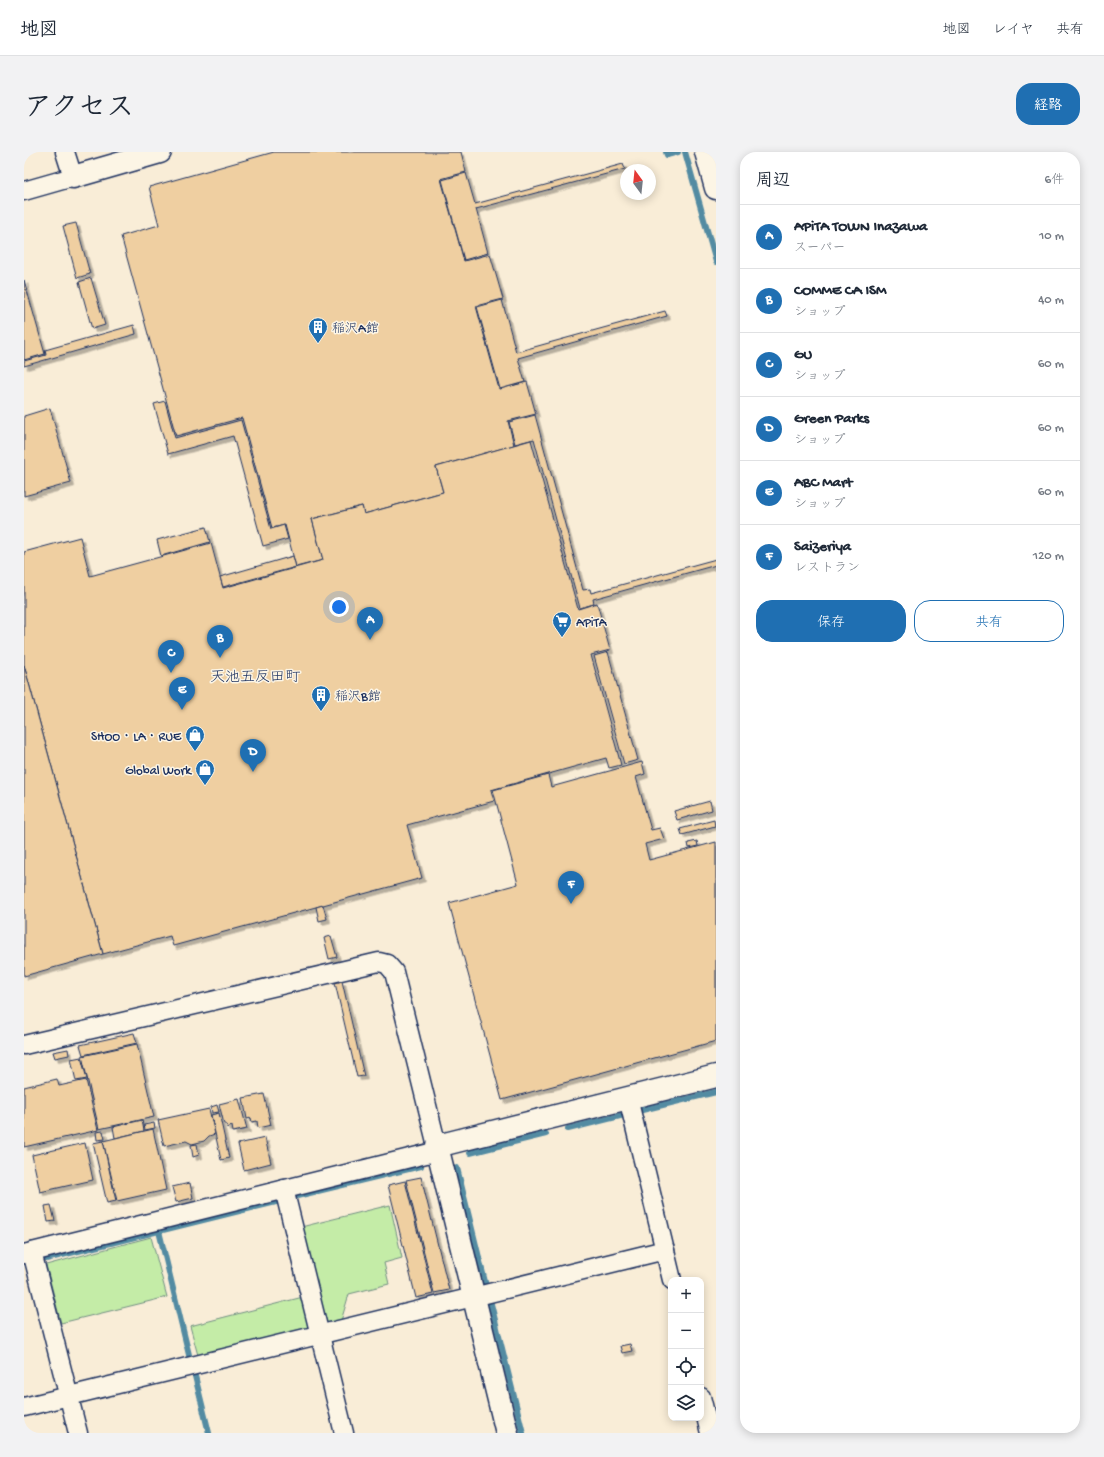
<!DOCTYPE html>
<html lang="ja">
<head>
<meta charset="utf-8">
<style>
	body { margin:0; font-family:"Gochi Hand","Klee One",sans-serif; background:#f2f2f3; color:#1f2937 }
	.controls { position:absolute; right:12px; bottom:12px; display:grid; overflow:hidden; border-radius:8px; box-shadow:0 2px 10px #0003 }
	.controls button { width:36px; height:36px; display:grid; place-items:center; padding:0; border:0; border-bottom:1px solid #e0e1e3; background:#fff; color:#1f2937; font:20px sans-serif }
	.compass { position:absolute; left:596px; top:12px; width:36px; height:36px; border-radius:50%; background:#fff; box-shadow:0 2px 10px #0003; rotate:345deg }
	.you { position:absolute; left:315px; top:455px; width:14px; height:14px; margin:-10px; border:3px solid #fff; border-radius:50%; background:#1a73e8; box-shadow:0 0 0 6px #1a73e833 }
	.badge { display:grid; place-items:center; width:26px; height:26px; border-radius:50%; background:#1f6fb2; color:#fff; font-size:13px; font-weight:700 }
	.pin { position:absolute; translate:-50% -33px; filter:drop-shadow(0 1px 2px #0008) }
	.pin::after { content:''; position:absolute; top:21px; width:14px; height:12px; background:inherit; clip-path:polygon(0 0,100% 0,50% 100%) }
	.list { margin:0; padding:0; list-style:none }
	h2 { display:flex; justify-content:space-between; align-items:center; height:52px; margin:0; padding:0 16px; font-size:17px }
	h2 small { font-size:13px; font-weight:400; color:#747a83 }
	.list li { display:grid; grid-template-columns:26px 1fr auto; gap:12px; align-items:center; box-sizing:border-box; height:64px; padding:0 16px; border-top:1px solid #e0e1e3 }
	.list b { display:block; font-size:15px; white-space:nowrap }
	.list p { margin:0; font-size:13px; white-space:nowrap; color:#747a83 }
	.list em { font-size:13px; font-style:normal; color:#747a83 }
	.actions { display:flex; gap:8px; padding:12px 16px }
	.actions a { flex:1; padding:9px 0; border:1px solid #1f6fb2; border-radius:16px; text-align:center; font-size:14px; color:#1f6fb2 }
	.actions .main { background:#1f6fb2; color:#fff }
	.icon { flex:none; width:22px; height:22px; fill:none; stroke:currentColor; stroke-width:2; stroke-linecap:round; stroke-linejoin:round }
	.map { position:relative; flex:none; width:692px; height:1281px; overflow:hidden; border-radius:16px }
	header { display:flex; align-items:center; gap:24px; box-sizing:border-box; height:56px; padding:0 20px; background:#fff; border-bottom:1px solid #e0e1e3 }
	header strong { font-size:19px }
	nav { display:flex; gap:22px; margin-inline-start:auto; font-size:14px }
	.intro { display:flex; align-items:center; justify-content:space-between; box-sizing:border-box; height:96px; padding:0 24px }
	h1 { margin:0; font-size:28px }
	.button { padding:10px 18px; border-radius:16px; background:#1f6fb2; color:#fff; font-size:14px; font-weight:700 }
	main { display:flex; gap:24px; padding:0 24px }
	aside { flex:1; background:#fff; border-radius:16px; box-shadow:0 2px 10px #0003 }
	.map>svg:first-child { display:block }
</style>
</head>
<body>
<header>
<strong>地図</strong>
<nav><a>地図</a><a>レイヤ</a><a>共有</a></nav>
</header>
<div class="intro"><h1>アクセス</h1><a class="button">経路</a></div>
<main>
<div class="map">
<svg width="692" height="1281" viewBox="0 0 692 1281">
	<defs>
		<filter id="shadow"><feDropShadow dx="3.5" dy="3.5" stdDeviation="0" flood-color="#0004"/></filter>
	</defs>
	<rect width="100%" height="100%" fill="#f9edd7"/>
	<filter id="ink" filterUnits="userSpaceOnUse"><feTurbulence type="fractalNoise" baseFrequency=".025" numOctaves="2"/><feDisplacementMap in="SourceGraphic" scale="8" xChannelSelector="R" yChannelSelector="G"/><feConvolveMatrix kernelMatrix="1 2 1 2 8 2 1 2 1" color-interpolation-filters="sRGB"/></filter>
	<g filter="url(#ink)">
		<!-- green -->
		<g fill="#c4eca7" stroke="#708e82">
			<polygon points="366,1053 378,1106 360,1111 365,1132 325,1142 317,1169 305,1172 299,1170 277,1075"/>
			<polygon points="127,1085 143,1145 37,1171 22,1113"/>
			<polygon points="279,1145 286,1172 282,1179 175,1207 166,1174"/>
		</g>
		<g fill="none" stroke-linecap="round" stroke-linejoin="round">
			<!-- stream -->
			<g stroke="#538ba2" stroke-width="6">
				<polyline points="642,0 643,3 654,0"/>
				<polyline points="661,0 692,110"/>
				<polyline points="614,959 692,940"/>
				<polyline points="544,977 600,963"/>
				<polyline points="446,1001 522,982"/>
				<polyline points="433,1016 462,1134"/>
				<polyline points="273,1044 397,1014"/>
				<polyline points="135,1079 166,1207"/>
				<polyline points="22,1107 256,1049"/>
				<polyline points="466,1148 499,1281"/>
				<polyline points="170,1220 185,1281"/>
			</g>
		</g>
		<!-- building -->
		<g fill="#efcfa1" stroke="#1b2f5e" filter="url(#shadow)">
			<polygon points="250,0 437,0 442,20 417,27 440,109 466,102 479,147 452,154 475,237 503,230 512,262 484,269 490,293 412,315 419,340 340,362 338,354 288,367 299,408 272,415 261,373 248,376 218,266 152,284 97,84 135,73 125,35"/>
			<polygon points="599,12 601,17 452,57 464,101 440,108 418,28 442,21 451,52"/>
			<polygon points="52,71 66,122 53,126 39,74"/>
			<polygon points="67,126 81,173 68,177 55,130"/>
			<polygon points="0,128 21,202 0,208"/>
			<polygon points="478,148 492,200 641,159 643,164 494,206 501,230 476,237 453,155"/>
			<polygon points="110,173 112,182 0,214 0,209 22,203 21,198"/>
			<polygon points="141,249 151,286 217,268 247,377 260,373 264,387 239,394 209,284 144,302 130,252"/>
			<polygon points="26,256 47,331 0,344 0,264"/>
			<polygon points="511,263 559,438 566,437 567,441 692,407 692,413 569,447 570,452 556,456 510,287 491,292 485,270"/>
			<polygon points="507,288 554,457 573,451 586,498 567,503 597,613 585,616 582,606 467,638 470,649 383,673 398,726 149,794 146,784 79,802 0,513 0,400 56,385 66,424 187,391 199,436 299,408 288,367 338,354 340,362 419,340 412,315"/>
			<polygon points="182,375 186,390 137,404 133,388"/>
			<polygon points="269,404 272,415 199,435 196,425"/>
			<polygon points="584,500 614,608 600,612 570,504"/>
			<polygon points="0,513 79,802 0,824"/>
			<polygon points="618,610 621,622 612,625 627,678 636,676 640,687 621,692 625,708 692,690 692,889 478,948 425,751 494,732 469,638 524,623 527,635"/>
			<polygon points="686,649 688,658 653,668 650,659"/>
			<polygon points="690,668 691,674 658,683 656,677"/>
			<polygon points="673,689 674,694 665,696 664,691"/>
			<polygon points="299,753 303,767 295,769 292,755"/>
			<polygon points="307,784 313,805 305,807 300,786"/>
			<polygon points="318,829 340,924 333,925 311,831"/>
			<polygon points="110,881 113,891 59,903 56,893"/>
			<polygon points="113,892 130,965 75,977 58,904"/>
			<polygon points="44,897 45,903 31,906 29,900"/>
			<polygon points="57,905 63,927 52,929 47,907"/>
			<polygon points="33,927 35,934 62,928 74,978 0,995 0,935"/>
			<polygon points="240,942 247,973 234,976 233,969 228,970 227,966 223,967 219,946"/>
			<polygon points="215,947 223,977 209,980 208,974 203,976 202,972 200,972 195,952"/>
			<polygon points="193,953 195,960 188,961 187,955"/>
			<polygon points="185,957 191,982 185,984 180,989 168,992 162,989 140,994 134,968"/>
			<polygon points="195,961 205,1006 197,1008 187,963"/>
			<polygon points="118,968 120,979 91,986 89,975"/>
			<polygon points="130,971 131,976 121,978 120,973"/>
			<polygon points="129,977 142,1038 93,1049 79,989"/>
			<polygon points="79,979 81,987 73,988 72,980"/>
			<polygon points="241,986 247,1011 220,1018 214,992"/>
			<polygon points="79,989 92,1049 83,1051 69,991"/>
			<polygon points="61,991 69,1028 16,1040 8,1003"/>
			<polygon points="173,992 175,1003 169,1005 167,993"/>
			<polygon points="397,1025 425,1138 410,1141 382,1028"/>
			<polygon points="381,1029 409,1142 392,1146 364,1033"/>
			<polygon points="166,1031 169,1046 152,1050 148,1035"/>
			<polygon points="27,1053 31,1069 24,1070 21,1054"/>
			<polygon points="606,1192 608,1199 598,1201 596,1194"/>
		</g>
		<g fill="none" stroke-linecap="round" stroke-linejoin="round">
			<!-- street casing -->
			<g stroke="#1b2f5e" stroke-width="21">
				<g id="street">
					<polyline points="0,39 49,25 41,0"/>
					<polyline points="0,893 355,810 363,812 370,820 413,994"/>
					<polyline points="604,946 648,1128"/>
					<polyline points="260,1037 320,1281"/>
					<polyline points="8,1100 54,1281"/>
					<polyline points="0,1102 414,999"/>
					<polyline points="677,1245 686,1281"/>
					<polyline points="0,1255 641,1098"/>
				</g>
			</g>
			<!-- secondary casing -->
			<g stroke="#1b2f5e" stroke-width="25">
				<g id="secondary">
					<polyline points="682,0 692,36"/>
					<polyline points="49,25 136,0"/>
					<polyline points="483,1281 413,994 692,924"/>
				</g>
			</g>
			<!-- street -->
			<use href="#street" stroke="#fcf5e5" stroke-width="18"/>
			<!-- secondary -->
			<use href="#secondary" stroke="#fcf5e5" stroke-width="22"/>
		</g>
	</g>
	<!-- icons -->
	<defs>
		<g id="building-pin" transform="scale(1)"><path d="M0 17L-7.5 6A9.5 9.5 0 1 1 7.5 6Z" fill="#1f6fb2" stroke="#fcf5e5"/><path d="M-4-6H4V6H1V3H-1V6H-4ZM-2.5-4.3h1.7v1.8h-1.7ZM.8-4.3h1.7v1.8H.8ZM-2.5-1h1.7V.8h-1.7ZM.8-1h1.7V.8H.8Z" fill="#fff"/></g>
		<g id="supermarket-pin" transform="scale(1)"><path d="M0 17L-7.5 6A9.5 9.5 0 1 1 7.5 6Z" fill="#1f6fb2" stroke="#fcf5e5"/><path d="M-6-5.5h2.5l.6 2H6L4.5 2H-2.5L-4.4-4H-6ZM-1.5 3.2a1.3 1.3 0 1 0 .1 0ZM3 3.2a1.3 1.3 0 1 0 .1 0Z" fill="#fff"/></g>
		<g id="shop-pin" transform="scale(1)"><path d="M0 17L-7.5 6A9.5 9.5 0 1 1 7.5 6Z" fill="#1f6fb2" stroke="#fcf5e5"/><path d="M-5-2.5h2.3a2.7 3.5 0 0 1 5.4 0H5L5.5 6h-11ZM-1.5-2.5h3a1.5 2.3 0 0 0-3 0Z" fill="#fff"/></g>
	</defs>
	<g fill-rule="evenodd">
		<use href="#building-pin" x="294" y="175"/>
		<use href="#supermarket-pin" x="538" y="469"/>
		<use href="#building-pin" x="297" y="543"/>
		<use href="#shop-pin" x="171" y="583"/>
		<use href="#shop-pin" x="181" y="617"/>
	</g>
	<g text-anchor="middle" stroke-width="3" stroke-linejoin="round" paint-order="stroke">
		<!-- poi labels -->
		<g font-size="13" fill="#1b2f5e" stroke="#fcf5e5" text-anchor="start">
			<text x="308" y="180">稲沢A館</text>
			<text x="552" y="474">APiTA</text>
			<text x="311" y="548">稲沢B館</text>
			<text x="157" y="588" text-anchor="end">SHOO・LA・RUE</text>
			<text x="167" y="622" text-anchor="end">Global Work</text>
		</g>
		<!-- quarter labels -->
		<g font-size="15" fill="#1b2f5e" stroke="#fcf5e5">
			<text x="231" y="529">天池五反田町</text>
		</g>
	</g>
</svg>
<div class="controls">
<button>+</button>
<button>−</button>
<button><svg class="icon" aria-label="locate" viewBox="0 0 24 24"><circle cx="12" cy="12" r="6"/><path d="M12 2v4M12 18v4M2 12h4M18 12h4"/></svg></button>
<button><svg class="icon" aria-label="layers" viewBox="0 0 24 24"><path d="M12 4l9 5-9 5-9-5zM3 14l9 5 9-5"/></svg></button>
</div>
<svg class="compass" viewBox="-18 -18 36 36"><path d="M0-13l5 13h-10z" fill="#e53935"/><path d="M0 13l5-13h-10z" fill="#747a83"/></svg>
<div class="you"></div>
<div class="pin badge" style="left:346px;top:488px">A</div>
<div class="pin badge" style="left:196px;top:506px">B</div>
<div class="pin badge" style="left:147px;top:521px">C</div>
<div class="pin badge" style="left:229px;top:620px">D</div>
<div class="pin badge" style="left:158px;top:558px">E</div>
<div class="pin badge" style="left:547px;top:752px">F</div>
</div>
<aside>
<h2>周辺<small>6件</small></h2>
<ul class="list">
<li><span class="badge">A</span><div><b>APiTA TOWN Inazawa</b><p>スーパー</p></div><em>10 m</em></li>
<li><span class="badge">B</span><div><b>COMME CA ISM</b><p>ショップ</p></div><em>40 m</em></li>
<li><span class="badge">C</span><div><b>GU</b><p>ショップ</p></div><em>60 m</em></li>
<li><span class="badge">D</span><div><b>Green Parks</b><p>ショップ</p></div><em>60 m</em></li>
<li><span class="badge">E</span><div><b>ABC Mart</b><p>ショップ</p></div><em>60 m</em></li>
<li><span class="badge">F</span><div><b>Saizeriya</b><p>レストラン</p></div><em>120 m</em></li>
</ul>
<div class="actions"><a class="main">保存</a><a>共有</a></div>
</aside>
</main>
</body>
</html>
